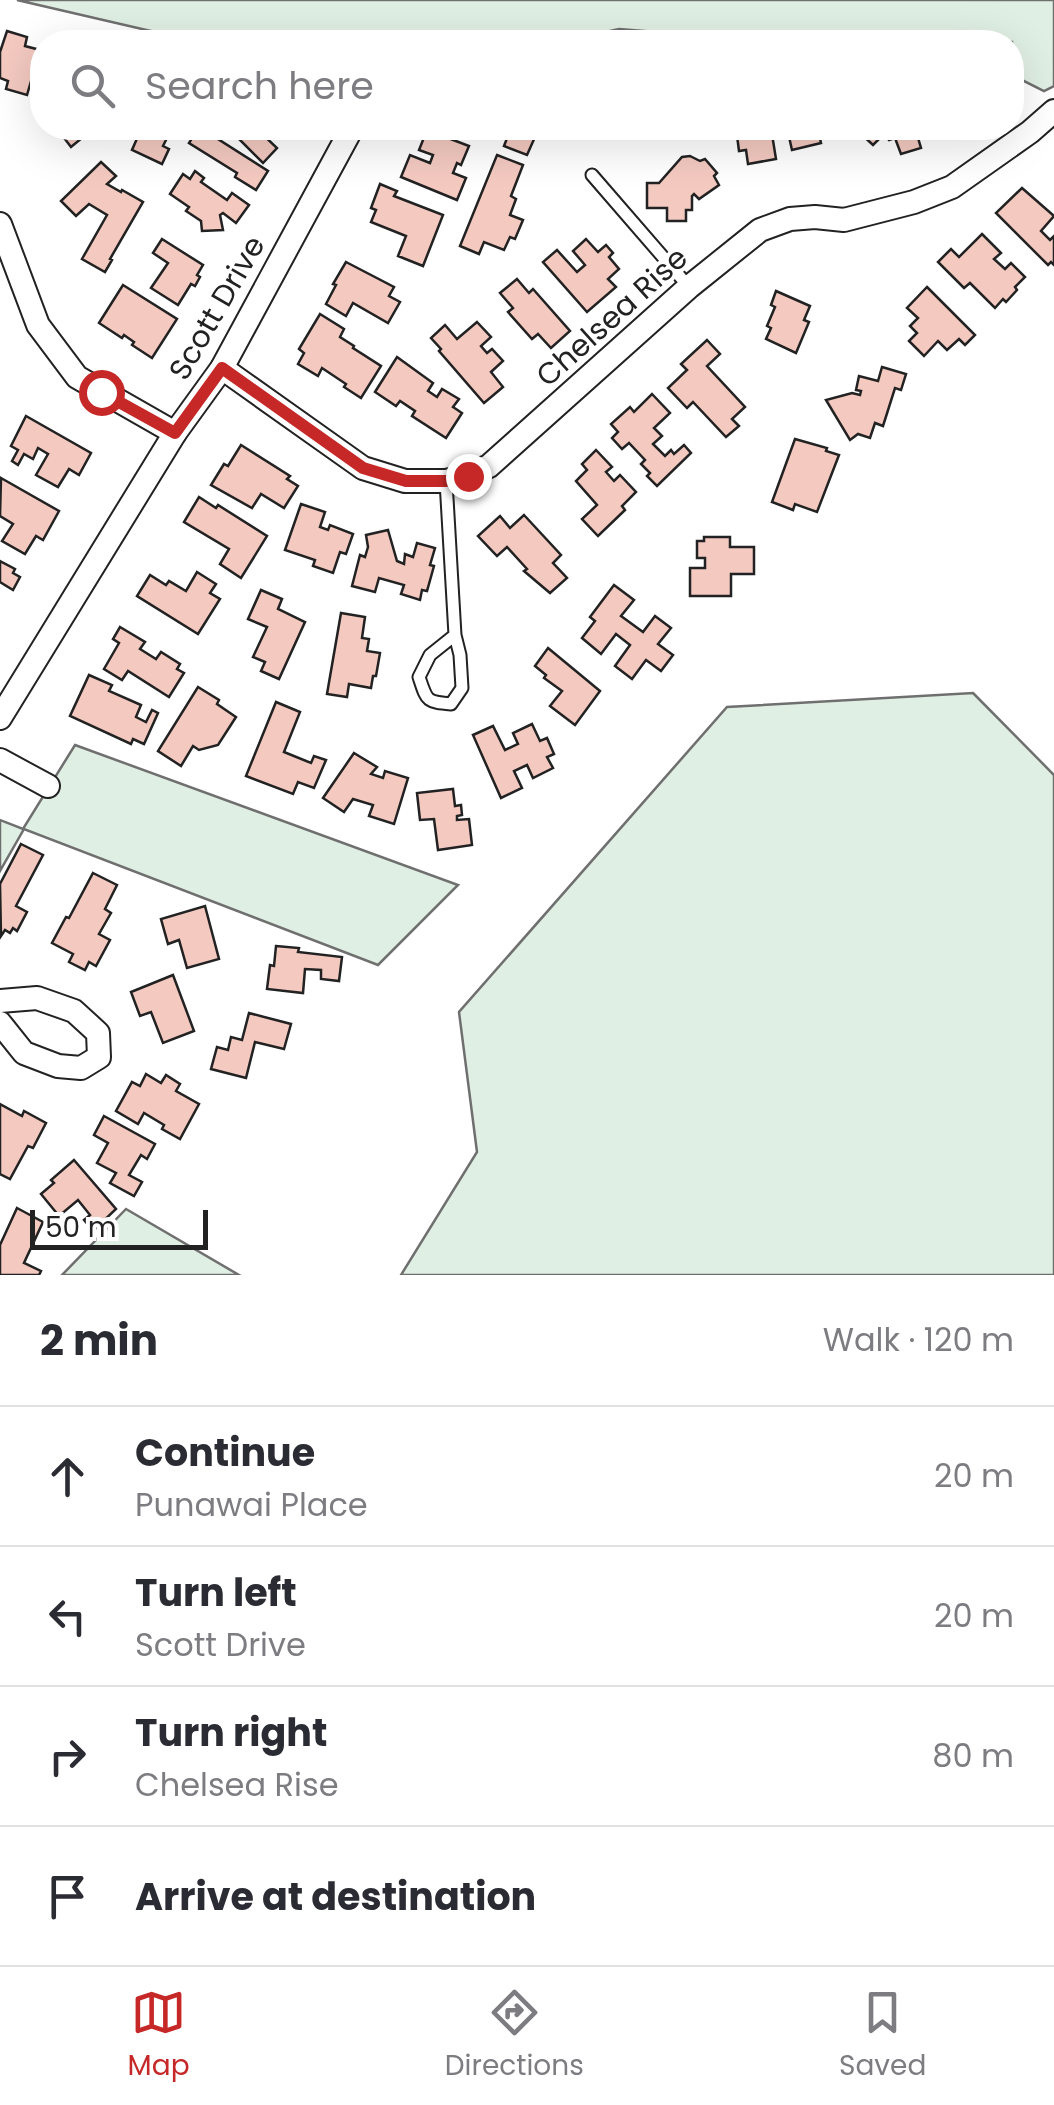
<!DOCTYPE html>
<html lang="en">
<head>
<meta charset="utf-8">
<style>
	body { margin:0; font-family:Poppins,sans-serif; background:#f2f2f3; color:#2b2b33 }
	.scale { position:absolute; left:30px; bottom:25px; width:178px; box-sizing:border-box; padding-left:10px; border:5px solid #222; border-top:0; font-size:28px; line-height:35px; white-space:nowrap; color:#222; -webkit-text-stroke:8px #fff; paint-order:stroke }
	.stop { position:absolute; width:30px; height:30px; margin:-22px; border:8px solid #c62828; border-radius:50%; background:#fff }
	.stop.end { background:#c62828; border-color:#fff; box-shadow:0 2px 10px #0008 }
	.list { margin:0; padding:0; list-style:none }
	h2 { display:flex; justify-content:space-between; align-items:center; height:130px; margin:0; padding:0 40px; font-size:42px }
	h2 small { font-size:32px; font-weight:400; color:#7c7c81 }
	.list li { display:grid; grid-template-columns:65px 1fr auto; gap:30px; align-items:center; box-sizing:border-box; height:140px; padding:0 40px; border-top:2px solid #e1e1e2 }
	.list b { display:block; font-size:38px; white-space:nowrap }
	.list p { margin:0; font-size:32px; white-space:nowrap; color:#7c7c81 }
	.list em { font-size:32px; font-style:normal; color:#7c7c81 }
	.icon { flex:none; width:55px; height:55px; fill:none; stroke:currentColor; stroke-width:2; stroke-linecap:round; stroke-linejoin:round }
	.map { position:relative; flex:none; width:1054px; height:1275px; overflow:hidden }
	.search { position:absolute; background:#fff; box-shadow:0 10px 40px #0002; left:30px; right:30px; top:30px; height:110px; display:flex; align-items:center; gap:25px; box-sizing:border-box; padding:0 35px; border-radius:40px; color:#7c7c81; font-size:38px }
	.sheet { height:690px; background:#fff }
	nav { display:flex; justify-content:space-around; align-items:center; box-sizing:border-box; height:140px; border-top:2px solid #e1e1e2; background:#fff; font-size:28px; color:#7c7c81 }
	nav a { display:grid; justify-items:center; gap:5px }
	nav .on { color:#c62828 }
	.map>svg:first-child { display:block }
</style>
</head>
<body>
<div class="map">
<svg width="1054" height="1275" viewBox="0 0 1054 1275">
	<rect width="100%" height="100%" fill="#fff"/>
	<!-- green -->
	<g fill="#e0efe3" stroke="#6f6f6f" stroke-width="2.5">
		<polygon points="17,0 1054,0 1054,86 1044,91 1012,75 1012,42 782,42 619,29 561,42 198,42"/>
		<polygon points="973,693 1054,775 1054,1275 401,1275 477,1152 459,1012 727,707"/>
		<polygon points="75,745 458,885 378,965 24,829 0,871 0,820 23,829"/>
		<polygon points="126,1209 239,1275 62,1275"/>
	</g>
	<!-- building -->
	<g fill="#f3c9c0" stroke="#222" stroke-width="2.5">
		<polygon points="7,31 27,37 25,46 40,50 27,95 6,89 8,81 0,78 0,52"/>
		<polygon points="62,128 92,128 93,129 71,147 58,130"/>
		<polygon points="146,128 172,128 163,146 169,149 162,164 132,150 139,134 142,135"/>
		<polygon points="198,128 211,128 221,134 218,139 268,171 256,190 235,177 237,173 189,143"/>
		<polygon points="250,128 256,128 277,148 263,163 239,139"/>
		<polygon points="511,128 539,128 527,155 504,146"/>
		<polygon points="736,128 771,128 776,159 748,164 746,150 739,151"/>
		<polygon points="787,128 830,128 831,131 819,134 821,143 792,150"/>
		<polygon points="862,128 915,128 921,148 901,154 895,138 889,140 884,134 873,145 858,131"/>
		<polygon points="427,130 469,146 461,165 457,163 453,173 466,178 457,200 401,177 410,155 430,163 433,155 419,150"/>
		<polygon points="497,155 523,165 511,196 516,199 510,215 523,220 515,239 510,237 504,250 484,242 479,254 460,246"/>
		<polygon points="690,156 700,161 705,159 717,173 714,176 719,185 699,199 694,194 692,196 692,210 686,210 686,221 667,221 667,208 647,208 647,183 659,183 682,157"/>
		<polygon points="101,162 116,176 107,184 121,192 122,190 143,202 110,259 112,260 105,272 82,259 107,215 89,204 76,216 61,201"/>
		<polygon points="195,171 204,178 201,182 227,200 232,193 249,205 236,223 223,213 220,215 223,230 202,231 201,221 186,211 189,207 170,194 183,174 190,179"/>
		<polygon points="380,184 397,191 394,196 443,215 423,266 398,256 406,236 371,222 376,210 371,208"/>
		<polygon points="1022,188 1054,216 1041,231 1050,240 1054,236 1054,265 1051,262 1048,265 996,213"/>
		<polygon points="982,234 1001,253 994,259 1005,269 1011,263 1025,277 1015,287 1017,290 1006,302 1003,299 995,308 970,283 964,288 938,262 951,249 959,257"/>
		<polygon points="162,239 203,265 197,275 200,277 195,286 191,284 178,305 151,288 168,263 153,253"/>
		<polygon points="586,239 598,252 606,245 613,253 609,257 619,269 608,279 616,287 587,312 543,262 557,250 577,272 585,265 573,251"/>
		<polygon points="346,262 394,287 389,296 400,302 388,323 353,303 346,316 326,304 336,285 333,284"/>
		<polygon points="517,279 529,293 533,289 570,331 551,348 538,334 532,339 508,312 513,308 500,293"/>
		<polygon points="123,285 177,319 152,358 132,345 134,342 124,335 122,338 99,323"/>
		<polygon points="927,287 975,335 965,345 959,339 947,350 938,341 924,356 909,341 917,333 910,326 918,318 907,308"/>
		<polygon points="776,291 810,306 804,320 809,322 796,353 766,339 771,328 767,326 775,307 771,305"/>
		<polygon points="320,314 344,329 340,337 354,346 353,348 381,366 361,398 344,387 346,384 322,368 318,376 298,364 304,353 299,349"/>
		<polygon points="477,322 491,337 481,346 487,353 492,349 503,361 491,372 503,387 484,403 439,351 441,349 431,338 445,325 457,339"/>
		<polygon points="707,340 720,354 707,366 745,407 732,419 739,426 726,437 693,402 687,408 668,388 687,370 681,364"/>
		<polygon points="397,357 433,383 428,391 437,397 442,389 459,399 453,407 462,413 446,438 412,416 415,411 400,401 396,406 375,392"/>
		<polygon points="882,367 906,374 901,390 895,388 883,426 875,423 870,438 858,434 850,440 826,400 852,393 860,395 861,391 856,390 859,376 878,381"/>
		<polygon points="652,394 670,413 654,428 662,436 653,444 665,456 671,450 674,454 684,445 691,453 657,486 647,476 650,473 641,464 645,460 629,443 622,449 612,438 618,432 611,424 630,407 634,412"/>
		<polygon points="26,416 91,453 79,475 69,469 58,487 36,475 48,454 38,448 33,459 24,454 18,465 12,461 18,450 11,446"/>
		<polygon points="795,439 827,448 826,451 839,455 817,512 795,504 793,510 772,502"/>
		<polygon points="241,445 290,476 287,479 298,486 284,508 261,494 252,508 211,485 224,464 228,466"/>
		<polygon points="596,450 612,467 606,472 614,481 620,475 636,492 622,506 625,510 598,536 582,519 597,505 576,481 587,470 582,464"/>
		<polygon points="1,478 59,511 43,540 36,536 25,554 2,541 13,524 0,516"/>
		<polygon points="199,497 216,508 218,505 267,536 241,578 220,564 229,549 184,522"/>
		<polygon points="301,504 325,512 320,527 328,530 330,525 353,534 346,554 340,552 333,573 313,566 315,560 285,550"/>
		<polygon points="524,515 561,555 553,563 567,578 550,593 524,571 527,569 507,547 497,556 478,536 500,516 510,528"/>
		<polygon points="388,530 397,561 404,564 405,554 413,557 417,543 435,548 430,565 434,566 427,591 422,590 420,600 401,594 404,585 379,578 375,592 352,586 360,555 365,557 368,547 366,535"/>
		<polygon points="704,537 730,537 730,547 754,547 754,574 731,574 731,596 690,596 690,568 705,568 705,558 697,558 697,541 704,541"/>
		<polygon points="0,561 15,569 13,573 20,577 13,590 0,582"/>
		<polygon points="197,572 216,584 210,593 220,599 198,634 137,596 150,575 166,585 169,581 186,591"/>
		<polygon points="614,585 634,600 621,616 643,632 655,616 671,628 658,644 673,655 661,671 646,660 632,679 615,666 630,645 616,634 601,654 582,638 595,621 590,617"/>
		<polygon points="261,590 282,599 278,609 305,622 279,679 261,671 265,662 253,657 267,627 248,619"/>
		<polygon points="341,613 365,617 362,638 369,639 367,651 380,653 376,676 373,676 371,688 349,684 347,697 327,694"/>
		<polygon points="120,627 145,642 140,649 156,659 161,652 180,664 177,669 184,673 169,697 128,671 122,680 104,669 119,643 113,639"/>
		<polygon points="548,648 600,691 575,725 550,706 562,691 544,678 546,675 535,666"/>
		<polygon points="89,675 112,685 109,691 141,705 136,717 146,722 152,710 158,713 144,744 133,739 131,744 70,716"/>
		<polygon points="198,687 219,700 217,704 236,717 218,745 199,750 193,746 181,766 158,751"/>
		<polygon points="276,702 300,712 284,752 311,763 314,756 326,760 314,788 298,782 293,794 246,776"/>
		<polygon points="532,724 540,741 547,738 554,754 547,757 553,768 533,778 527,765 514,771 522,788 501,798 473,735 493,726 505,750 518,744 513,733"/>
		<polygon points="354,753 377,767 371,774 383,778 385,771 408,778 394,824 369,816 373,805 353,799 344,812 323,798"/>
		<polygon points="453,789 455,806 461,805 462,815 457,816 457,820 469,819 472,845 438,850 434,819 420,820 417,793"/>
		<polygon points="21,844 43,855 16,906 27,912 17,931 13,928 10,933 5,930 1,936 0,884"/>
		<polygon points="93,873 117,885 105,909 111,913 99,934 110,940 96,966 89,962 85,970 69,962 73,954 52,943 66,917 69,918"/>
		<polygon points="205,906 219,959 187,968 179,940 168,944 161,919"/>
		<polygon points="276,946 299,948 298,952 342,957 339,981 321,979 321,970 305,969 303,993 267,989 270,965 274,966"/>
		<polygon points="173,975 194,1031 163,1043 151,1012 140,1016 131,992"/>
		<polygon points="249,1013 291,1024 284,1049 255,1042 246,1078 211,1069 217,1047 228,1050 231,1037 242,1040"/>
		<polygon points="146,1074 161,1083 166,1075 180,1084 176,1091 199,1104 180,1139 162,1129 164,1125 144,1113 138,1124 116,1111 132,1082 140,1086"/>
		<polygon points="0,1104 22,1116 24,1111 46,1123 33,1148 28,1146 10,1179 0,1174"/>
		<polygon points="104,1116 155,1144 147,1159 141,1155 129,1175 142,1182 134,1196 110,1183 116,1173 97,1163 108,1143 94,1135"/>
		<polygon points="74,1160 116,1209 93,1231 84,1220 90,1215 78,1200 59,1216 41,1194 54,1183 51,1180"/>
		<polygon points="17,1208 43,1222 24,1263 41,1271 39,1275 0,1275 0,1245"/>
	</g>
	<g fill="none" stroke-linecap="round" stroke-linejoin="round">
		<!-- service casing -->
		<g stroke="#222" stroke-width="15">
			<g id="service">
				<polyline points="592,175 689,287"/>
				<path d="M 446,481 L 455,635 L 460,655 L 462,688 L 451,704 C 426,702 427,701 419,677 L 430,655 L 455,635"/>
			</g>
		</g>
		<!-- minor casing -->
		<g stroke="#222" stroke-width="26">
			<g id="minor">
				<polyline points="0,224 38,325 77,377 175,433"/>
				<polyline points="222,368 363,468 405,481 446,481 468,476 489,466 689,287 760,230 790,219 815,217 844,220 914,202 952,187 1030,132 1054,111"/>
				<polyline points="0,718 175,433 222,368 352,128"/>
				<polyline points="0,760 48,786"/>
				<polyline points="0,1001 37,998 74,1011 98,1033 99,1057 81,1068 58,1066 24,1053 0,1023"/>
			</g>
		</g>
		<!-- service -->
		<use href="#service" stroke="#fff" stroke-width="11"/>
		<!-- minor -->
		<use href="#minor" stroke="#fff" stroke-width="22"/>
	</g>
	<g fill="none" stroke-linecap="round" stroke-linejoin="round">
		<!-- route -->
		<polyline stroke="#c62828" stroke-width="12" points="101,392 175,433 222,368 363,468 406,481 446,481 468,476"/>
	</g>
	<g text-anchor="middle" stroke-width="8" stroke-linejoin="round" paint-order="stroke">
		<!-- street labels -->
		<g font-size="30" fill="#222" stroke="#fff">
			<text transform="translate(217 308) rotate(-60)" y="10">Scott Drive</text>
			<text transform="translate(612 317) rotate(-42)" y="10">Chelsea Rise</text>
		</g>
	</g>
</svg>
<div class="scale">50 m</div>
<div class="stop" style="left:101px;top:392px"></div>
<div class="stop end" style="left:468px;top:476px"></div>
<div class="search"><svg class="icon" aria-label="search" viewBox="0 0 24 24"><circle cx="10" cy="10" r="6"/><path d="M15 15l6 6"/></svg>Search here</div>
</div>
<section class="sheet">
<h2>2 min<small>Walk · 120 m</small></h2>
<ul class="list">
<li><svg class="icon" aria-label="ahead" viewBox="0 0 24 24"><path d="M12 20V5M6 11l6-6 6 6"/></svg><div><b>Continue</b><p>Punawai Place</p></div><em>20 m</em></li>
<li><svg class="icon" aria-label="left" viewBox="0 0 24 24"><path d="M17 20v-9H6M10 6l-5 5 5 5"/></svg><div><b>Turn left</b><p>Scott Drive</p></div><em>20 m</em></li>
<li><svg class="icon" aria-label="right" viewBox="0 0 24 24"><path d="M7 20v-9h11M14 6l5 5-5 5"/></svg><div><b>Turn right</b><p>Chelsea Rise</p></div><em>80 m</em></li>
<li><svg class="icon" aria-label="arrive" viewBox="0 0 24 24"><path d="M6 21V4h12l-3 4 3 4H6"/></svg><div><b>Arrive at destination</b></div></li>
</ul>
</section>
<nav>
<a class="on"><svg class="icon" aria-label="map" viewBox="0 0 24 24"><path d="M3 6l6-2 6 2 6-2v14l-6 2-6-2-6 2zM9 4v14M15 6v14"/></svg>Map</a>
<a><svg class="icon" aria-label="directions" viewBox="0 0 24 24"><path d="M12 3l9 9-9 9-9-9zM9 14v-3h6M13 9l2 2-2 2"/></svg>Directions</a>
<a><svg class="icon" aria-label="saved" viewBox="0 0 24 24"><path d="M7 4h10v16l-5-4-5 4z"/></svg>Saved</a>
</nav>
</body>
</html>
